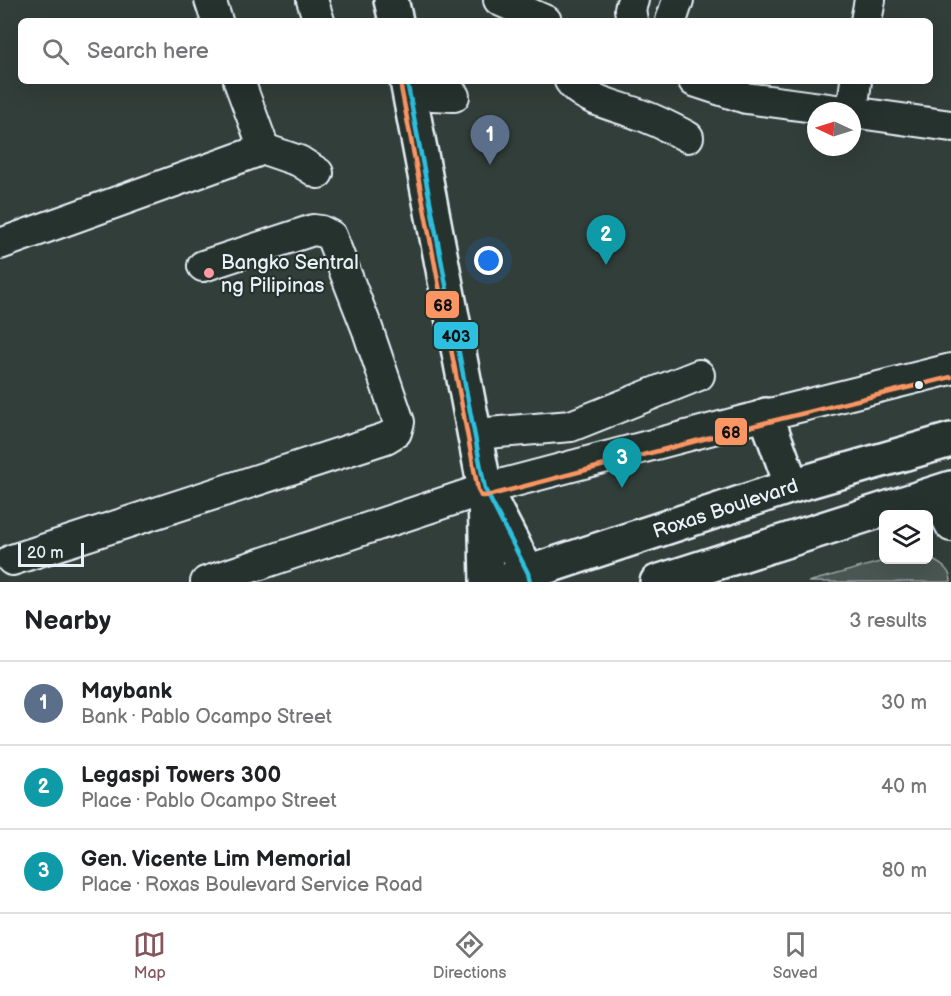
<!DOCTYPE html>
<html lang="en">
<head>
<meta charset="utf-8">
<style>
	body { margin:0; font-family:"Balsamiq Sans",sans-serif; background:#f6f6f6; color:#202124 }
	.controls { position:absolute; right:18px; bottom:18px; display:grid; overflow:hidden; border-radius:9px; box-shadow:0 6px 24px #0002 }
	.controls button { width:54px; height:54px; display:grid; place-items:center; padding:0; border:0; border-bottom:2px solid #e0e0e0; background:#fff; color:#202124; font:30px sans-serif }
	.compass { position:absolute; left:807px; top:102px; width:54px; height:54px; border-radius:50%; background:#fff; box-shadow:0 6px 24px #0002; rotate:274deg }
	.scale { position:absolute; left:18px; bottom:15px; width:66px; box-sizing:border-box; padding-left:6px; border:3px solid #e8f1f8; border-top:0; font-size:16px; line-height:21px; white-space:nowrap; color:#e8f1f8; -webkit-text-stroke:4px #26332d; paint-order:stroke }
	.you { position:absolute; left:489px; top:261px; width:21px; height:21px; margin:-15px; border:4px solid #fff; border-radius:50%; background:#1a73e8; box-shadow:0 0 0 9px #1a73e833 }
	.badge { display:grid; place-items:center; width:39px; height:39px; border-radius:50%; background:#84575d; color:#fff; font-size:20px; font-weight:700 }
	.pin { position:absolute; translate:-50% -50px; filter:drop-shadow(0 2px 3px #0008) }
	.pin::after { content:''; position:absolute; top:32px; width:21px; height:18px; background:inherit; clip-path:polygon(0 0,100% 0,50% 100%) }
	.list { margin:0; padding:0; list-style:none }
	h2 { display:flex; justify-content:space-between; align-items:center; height:78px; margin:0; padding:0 24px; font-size:26px }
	h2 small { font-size:20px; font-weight:400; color:#757577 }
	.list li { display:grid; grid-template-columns:39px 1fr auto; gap:18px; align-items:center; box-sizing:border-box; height:84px; padding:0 24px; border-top:2px solid #e0e0e0 }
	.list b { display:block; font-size:22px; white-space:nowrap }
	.list p { margin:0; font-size:20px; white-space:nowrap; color:#757577 }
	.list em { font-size:20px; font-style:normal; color:#757577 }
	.icon { flex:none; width:33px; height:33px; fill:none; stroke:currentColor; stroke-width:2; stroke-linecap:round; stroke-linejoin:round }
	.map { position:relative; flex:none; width:951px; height:582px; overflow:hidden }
	.search { position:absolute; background:#fff; box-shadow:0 6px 24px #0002; left:18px; right:18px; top:18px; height:66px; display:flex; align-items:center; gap:15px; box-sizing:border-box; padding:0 21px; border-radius:9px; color:#757577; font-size:22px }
	.sheet { height:330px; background:#fff }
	nav { display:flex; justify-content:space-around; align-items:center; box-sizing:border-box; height:84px; border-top:2px solid #e0e0e0; background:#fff; font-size:16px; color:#757577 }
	nav a { display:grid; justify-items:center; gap:3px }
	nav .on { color:#84575d }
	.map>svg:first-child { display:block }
</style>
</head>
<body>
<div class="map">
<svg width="951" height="582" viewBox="0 0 951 582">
	<rect width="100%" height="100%" fill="#323e39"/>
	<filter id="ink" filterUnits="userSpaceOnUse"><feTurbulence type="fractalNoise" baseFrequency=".0167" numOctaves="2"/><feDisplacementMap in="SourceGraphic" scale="12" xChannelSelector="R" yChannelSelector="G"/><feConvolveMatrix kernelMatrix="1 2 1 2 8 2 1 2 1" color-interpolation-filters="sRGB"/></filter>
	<g filter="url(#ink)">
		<!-- green -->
		<path fill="#495651" stroke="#98a4a4" stroke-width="1.5" d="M 929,558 C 939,563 951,569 951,582 L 808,582 L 887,560 Z"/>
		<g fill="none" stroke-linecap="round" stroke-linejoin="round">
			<!-- minor casing -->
			<g stroke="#e8f1f8" stroke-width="34">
				<g id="minor">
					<polyline points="210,0 217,21"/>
					<polyline points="312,0 319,21"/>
					<polyline points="499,0 546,21"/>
					<polyline points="632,21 630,9 633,0"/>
					<polyline points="671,21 678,0"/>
					<polyline points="866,21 870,0"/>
					<polyline points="239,81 264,149"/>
					<path d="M 570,81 C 582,100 621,107 641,115 C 658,121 673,129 688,137"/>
					<polyline points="694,81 746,98 844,111"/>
					<polyline points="410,94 454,96"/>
					<polyline points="852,111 856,81"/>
					<polyline points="852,112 951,126"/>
					<polyline points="0,244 264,149 299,161 318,173"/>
					<polyline points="476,434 571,426 699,375"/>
					<polyline points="934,493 951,526"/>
					<polyline points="12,560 386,438 396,432 399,422 367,328 331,236 321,231 313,230 203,266"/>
					<polyline points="206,582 485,489 766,415 951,369"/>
				</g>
			</g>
			<!-- major casing -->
			<g stroke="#e8f1f8" stroke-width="38">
				<g id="major">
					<polyline points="391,0 396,21"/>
					<polyline points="407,81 485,489 487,582"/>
					<polyline points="487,494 528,573 530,582"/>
				</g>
			</g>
			<!-- highway casing -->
			<g stroke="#e8f1f8" stroke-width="38">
				<g id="highway">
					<polyline points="766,415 792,486"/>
					<path id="s1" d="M 500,582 L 792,486 L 951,440"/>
					<polyline points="657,582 951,488"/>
				</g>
			</g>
			<!-- minor -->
			<use href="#minor" stroke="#26332d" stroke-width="30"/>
			<!-- major -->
			<use href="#major" stroke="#26332d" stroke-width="33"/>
			<!-- highway -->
			<use href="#highway" stroke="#26332d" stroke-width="33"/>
			<!-- bus-1 casing -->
			<g stroke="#26332d" stroke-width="9">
				<polyline id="bus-1" points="407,81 485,489 528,573 530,582"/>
			</g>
			<!-- bus-2 casing -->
			<g stroke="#26332d" stroke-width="9">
				<polyline id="bus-2" points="400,82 478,490 481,496 487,496 768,422 951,377"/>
			</g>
			<!-- bus-1 -->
			<use href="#bus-1" stroke="#2dbfdf" stroke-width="4.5"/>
			<!-- bus-2 -->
			<use href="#bus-2" stroke="#fb9564" stroke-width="4.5"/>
		</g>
	</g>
	<!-- markers -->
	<circle fill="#ff9aa2" stroke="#26332d" stroke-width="2" cx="209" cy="273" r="6"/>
	<circle fill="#e8f1f8" stroke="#26332d" stroke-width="2" cx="919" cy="385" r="5"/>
	<g text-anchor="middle" stroke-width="4.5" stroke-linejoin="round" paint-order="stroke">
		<!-- poi labels -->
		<g font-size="20" fill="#e8f1f8" stroke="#26332d" text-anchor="start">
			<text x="221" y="269">Bangko Sentral<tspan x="221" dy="23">ng Pilipinas</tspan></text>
		</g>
		<!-- street labels -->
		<g font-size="20" fill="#e8f1f8" stroke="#26332d">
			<text dy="7" stroke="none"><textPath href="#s1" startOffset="237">Roxas Boulevard</textPath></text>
		</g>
	</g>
	<g stroke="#26332d" stroke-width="2">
		<rect x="425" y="290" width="35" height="29" rx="6" fill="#fb9564"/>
		<rect x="433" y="321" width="46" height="29" rx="6" fill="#2dbfdf"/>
		<rect x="714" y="417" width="34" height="29" rx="6" fill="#fb9564"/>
	</g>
	<g font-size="16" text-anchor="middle" font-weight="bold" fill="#111">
		<text x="443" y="311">68</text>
		<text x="456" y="342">403</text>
		<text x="731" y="438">68</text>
	</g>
</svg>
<div class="controls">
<button><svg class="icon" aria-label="layers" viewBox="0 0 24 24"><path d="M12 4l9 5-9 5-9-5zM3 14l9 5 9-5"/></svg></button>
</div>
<svg class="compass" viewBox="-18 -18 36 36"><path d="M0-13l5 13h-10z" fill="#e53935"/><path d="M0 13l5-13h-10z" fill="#757577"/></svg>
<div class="scale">20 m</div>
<div class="you"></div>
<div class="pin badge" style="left:490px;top:165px;background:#5c6f8a">1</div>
<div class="pin badge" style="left:606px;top:265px;background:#0f9aa8">2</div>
<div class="pin badge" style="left:622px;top:488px;background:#0f9aa8">3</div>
<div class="search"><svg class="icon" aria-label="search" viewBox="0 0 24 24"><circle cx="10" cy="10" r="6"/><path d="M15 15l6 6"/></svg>Search here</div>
</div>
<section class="sheet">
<h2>Nearby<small>3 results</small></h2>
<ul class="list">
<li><span class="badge" style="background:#5c6f8a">1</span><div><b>Maybank</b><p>Bank · Pablo Ocampo Street</p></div><em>30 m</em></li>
<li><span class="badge" style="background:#0f9aa8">2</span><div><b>Legaspi Towers 300</b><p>Place · Pablo Ocampo Street</p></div><em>40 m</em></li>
<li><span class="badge" style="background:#0f9aa8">3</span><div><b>Gen. Vicente Lim Memorial</b><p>Place · Roxas Boulevard Service Road</p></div><em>80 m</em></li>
</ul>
</section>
<nav>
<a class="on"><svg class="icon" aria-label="map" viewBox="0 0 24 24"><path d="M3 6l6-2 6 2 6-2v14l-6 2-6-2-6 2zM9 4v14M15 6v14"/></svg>Map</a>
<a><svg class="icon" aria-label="directions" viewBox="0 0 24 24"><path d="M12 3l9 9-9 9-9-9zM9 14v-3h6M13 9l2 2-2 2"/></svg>Directions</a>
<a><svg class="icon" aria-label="saved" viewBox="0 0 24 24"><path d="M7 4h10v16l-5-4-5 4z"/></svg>Saved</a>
</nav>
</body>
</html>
